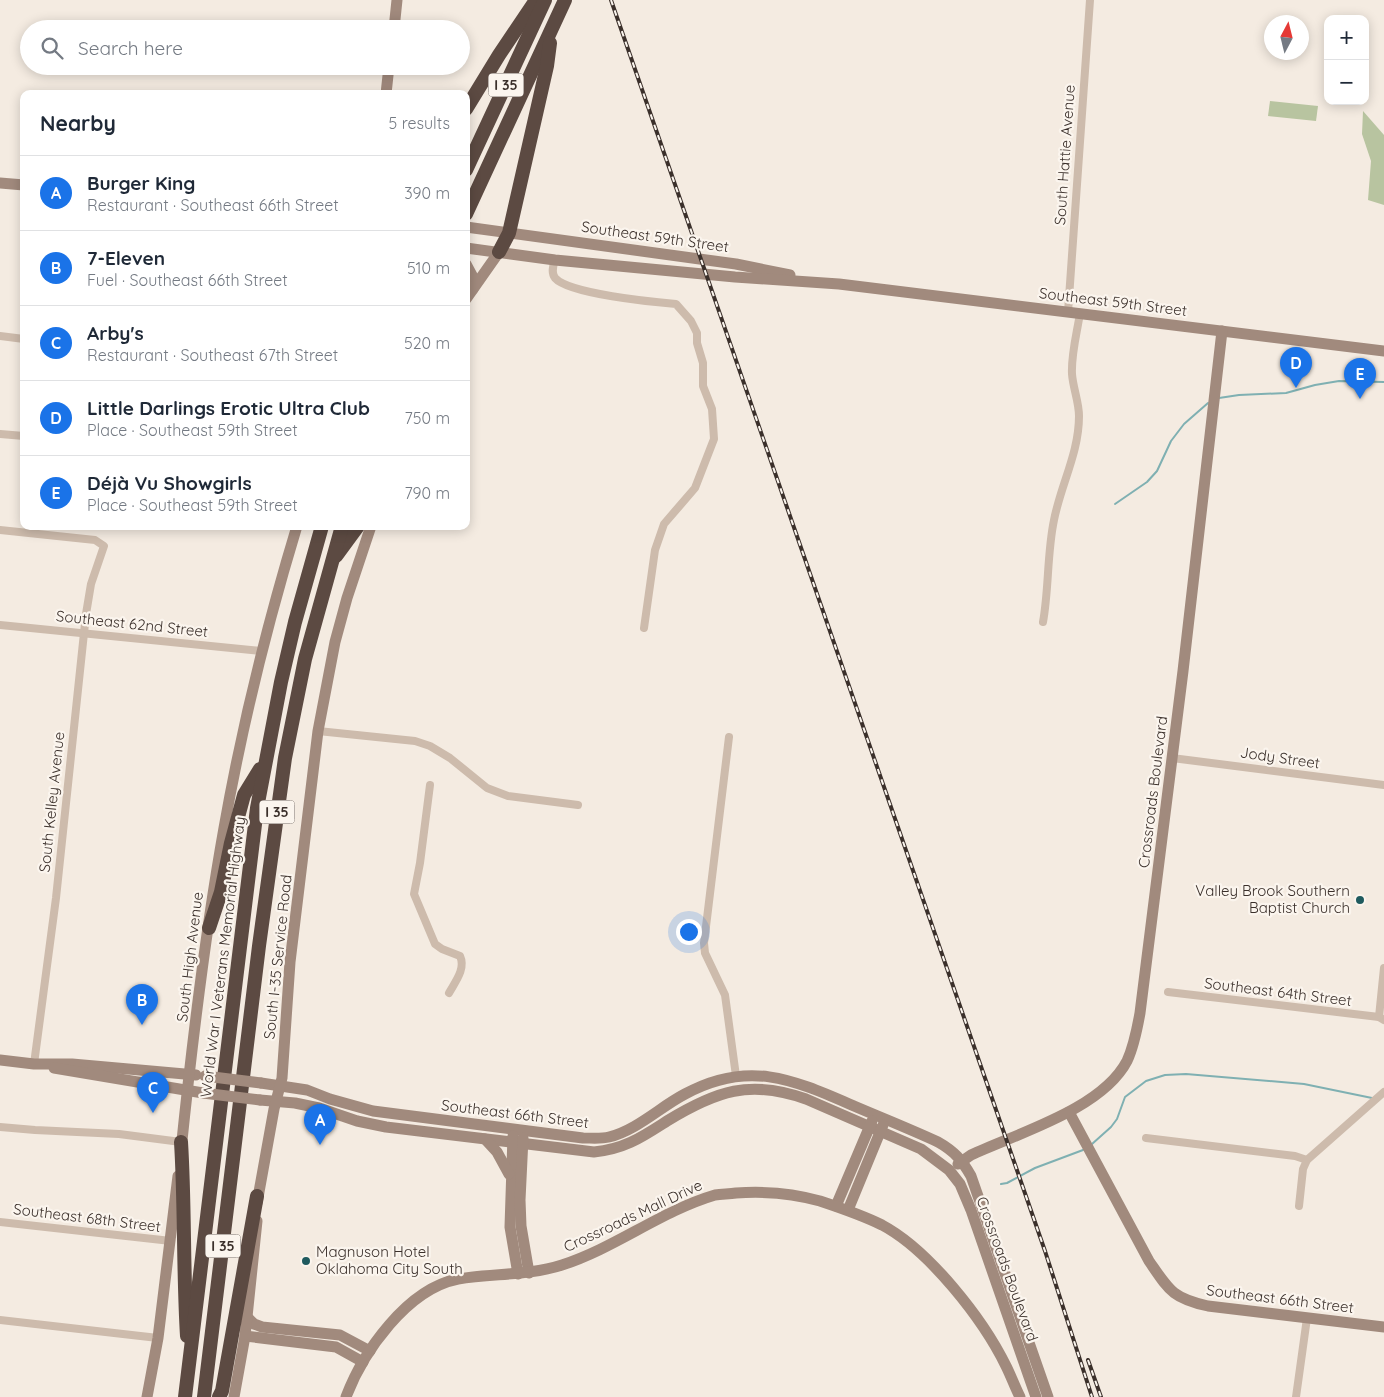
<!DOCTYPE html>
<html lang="en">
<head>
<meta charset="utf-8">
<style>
	body { margin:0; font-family:Quicksand,sans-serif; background:#f6f6f7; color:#1f2937 }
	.controls { position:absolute; right:15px; top:15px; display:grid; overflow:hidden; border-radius:10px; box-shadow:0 2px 12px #0003 }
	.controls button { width:45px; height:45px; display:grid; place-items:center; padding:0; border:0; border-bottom:1px solid #e0e1e3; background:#fff; color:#1f2937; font:25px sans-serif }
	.compass { position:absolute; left:1264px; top:15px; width:45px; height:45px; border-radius:50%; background:#fff; box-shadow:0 2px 12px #0003; rotate:7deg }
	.you { position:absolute; left:688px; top:931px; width:18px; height:18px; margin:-12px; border:4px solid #fff; border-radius:50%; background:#1a73e8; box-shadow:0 0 0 8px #1a73e833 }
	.badge { display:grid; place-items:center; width:32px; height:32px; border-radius:50%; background:#1a73e8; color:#fff; font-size:16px; font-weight:700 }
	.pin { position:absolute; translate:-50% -41px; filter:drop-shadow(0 1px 2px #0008) }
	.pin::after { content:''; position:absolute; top:26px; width:18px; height:15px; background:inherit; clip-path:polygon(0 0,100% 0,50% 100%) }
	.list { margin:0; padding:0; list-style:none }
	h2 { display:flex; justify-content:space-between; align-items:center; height:65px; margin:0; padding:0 20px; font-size:21px }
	h2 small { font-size:16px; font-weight:400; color:#747a83 }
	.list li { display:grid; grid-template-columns:32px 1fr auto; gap:15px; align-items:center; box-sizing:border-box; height:75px; padding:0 20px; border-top:1px solid #e0e1e3 }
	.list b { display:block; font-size:19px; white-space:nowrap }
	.list p { margin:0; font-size:16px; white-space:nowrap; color:#747a83 }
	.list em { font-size:16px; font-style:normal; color:#747a83 }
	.icon { flex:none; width:28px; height:28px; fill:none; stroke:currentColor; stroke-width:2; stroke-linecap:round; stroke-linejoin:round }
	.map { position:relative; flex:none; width:1384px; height:1397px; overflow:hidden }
	.search { position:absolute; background:#fff; box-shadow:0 2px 12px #0003; left:20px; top:20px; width:450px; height:55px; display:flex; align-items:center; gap:12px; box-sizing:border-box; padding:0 18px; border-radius:28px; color:#747a83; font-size:19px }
	.panel { position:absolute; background:#fff; box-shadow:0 2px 12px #0003; left:20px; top:90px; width:450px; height:440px; border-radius:10px }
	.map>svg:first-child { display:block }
</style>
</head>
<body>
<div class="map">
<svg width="1384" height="1397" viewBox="0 0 1384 1397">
	<rect width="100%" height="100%" fill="#f4ebe1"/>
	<!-- green -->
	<g fill="#b8c4a0">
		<polygon points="1270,101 1318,106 1316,121 1268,116"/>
		<polygon points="1363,111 1384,135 1384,205 1368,200 1371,161 1362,134"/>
	</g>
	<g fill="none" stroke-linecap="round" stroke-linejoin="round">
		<!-- stream -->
		<g stroke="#7fb0b2" stroke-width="2">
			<polyline points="1219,398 1239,395 1286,393 1315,385 1339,381 1384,382"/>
			<polyline points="1115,504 1147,482 1157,471 1171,441 1184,424 1208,403"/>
			<polyline points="1092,1144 1111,1127 1117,1119 1125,1097 1146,1081 1165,1075 1186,1074 1304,1084 1372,1098"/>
			<polyline points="1001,1184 1007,1183 1035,1168 1083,1150"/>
		</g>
		<!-- street -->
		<g stroke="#cdbbac" stroke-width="8">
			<path d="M 555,260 C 553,266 551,273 555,278 C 569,294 653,302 676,304 L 691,321 L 697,333 L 697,343 L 703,363 L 703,386 L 712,409 L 714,439 L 695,488 L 664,524 L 655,550 L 644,628"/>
			<polyline points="1068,312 1090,0"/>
			<polyline points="0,336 24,339"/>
			<polyline points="0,434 24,436"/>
			<polyline points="0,530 95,540 104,546 91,584 86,614 56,898 34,1064"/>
			<path d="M 1043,622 C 1049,589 1047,553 1054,520 C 1061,484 1079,453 1079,416 C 1079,402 1073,388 1072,374 C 1071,354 1077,333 1080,313"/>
			<polyline points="0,625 261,651"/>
			<polyline points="318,731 415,741 430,746 450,758 487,788 508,796 578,805"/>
			<polyline points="729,737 704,943 705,953 725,995 736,1076"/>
			<polyline points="1172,758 1384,785"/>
			<path d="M 430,785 L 420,863 L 414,894 L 435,944 L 442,949 L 460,956 C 466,969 455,982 449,993"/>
			<polyline points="1168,992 1379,1017 1384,1020"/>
			<polyline points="1379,1017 1384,968"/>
			<polyline points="0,1127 35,1130 119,1134 181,1142"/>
			<polyline points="1146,1138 1295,1156 1307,1160"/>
			<polyline points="1299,1206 1303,1169 1307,1160 1384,1092"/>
			<polyline points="0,1222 171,1241"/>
			<polyline points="0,1320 158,1338"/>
			<polyline points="1296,1397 1307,1318"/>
		</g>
		<!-- secondary -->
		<g stroke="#a18a7d" stroke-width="11">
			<polyline points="394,29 397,0"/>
			<polyline points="386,94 389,66"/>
			<polyline points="0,183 24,185"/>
			<polyline points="466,227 736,264 790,275"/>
			<polyline points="466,248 555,260 735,277 839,284 1384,351"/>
			<polyline points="466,264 473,277 473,289"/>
			<polyline points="466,299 499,252"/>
			<polyline points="0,1060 34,1064 72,1064 196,1075"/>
			<polyline points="54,1068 203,1093"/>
			<path d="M 261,1083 L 307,1090 L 330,1099 L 373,1111 L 583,1138 C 592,1138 601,1139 609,1137 C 637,1130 660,1107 685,1094 C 749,1059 794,1080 854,1106 C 882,1118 910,1129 938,1142 C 954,1151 962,1160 971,1176 L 1048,1397"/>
			<path d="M 260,1100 L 295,1103 L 319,1108 L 357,1121 L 386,1127 L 594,1152 C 625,1149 642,1137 667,1121 C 716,1091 750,1079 806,1099 L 921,1149 L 949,1170 L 960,1184 L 971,1210 L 1036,1397"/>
			<path d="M 1069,1112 L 1149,1261 C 1169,1290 1172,1298 1208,1306 L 1384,1327"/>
			<polyline points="513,1136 510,1227 518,1274"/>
			<polyline points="523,1138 520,1200 521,1226 529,1273"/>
			<polyline points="485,1139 497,1152 509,1174"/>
			<path d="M 181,1150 C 192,1043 205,934 224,828 C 242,726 267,625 297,526"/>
			<path d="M 958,1164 L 971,1155 C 1018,1133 1102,1109 1127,1061 C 1134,1046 1137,1030 1140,1013 L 1183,671 L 1222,331"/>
			<polyline points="257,1203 274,1109 282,1078 290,962 318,731 335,642 347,598 371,526"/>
			<polyline points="836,1206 872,1121"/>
			<polyline points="848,1210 883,1125"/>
			<polyline points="247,1317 254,1324 262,1327 340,1335 370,1351"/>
			<polyline points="245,1336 336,1347 363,1362"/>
			<polyline points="147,1397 158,1338 178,1176"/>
			<polyline points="234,1397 245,1336 257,1221"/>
			<path d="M 346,1397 C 363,1352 407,1289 458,1279 C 493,1273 528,1276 562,1265 C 615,1248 661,1211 715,1195 C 722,1194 729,1194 736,1193 C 765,1191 792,1193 820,1201 C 841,1208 862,1215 882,1225 C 929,1250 983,1319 1006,1366 C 1011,1376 1015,1387 1020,1397"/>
		</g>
		<!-- highway -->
		<g stroke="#5c4a42" stroke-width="14">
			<polyline points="466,109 499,55 536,0"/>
			<polyline points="466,170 545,0"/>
			<polyline points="466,214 565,0"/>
			<polyline points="499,252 509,233 547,66 550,43"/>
			<polyline points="336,556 358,526"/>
			<polyline points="209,928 221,892 231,843 244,795 260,769"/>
			<path d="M 181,1142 C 185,1206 183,1271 187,1336"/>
			<polyline points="185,1397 257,808 281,682 295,622 322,526"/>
			<polyline points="204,1397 259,946 285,758 305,659 342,526"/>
			<polyline points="219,1397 222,1391 257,1196"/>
		</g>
		<!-- rail casing -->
		<g stroke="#3b302b" stroke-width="4">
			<g id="rail">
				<polyline points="611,0 1045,1251 1092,1397"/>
				<polyline points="1088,1360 1101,1397"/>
			</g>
		</g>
		<!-- rail -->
		<use href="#rail" stroke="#fbf5ee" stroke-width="2" stroke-dasharray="5.5" stroke-linecap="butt"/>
		<!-- secondary-bridge -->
		<g stroke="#a18a7d" stroke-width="11">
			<polyline points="205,1076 261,1083"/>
			<polyline points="203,1093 260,1100"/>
		</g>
	</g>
	<!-- markers -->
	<g fill="#1f5a5e" stroke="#fbf5ee" stroke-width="2">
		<circle cx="1360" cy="900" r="5"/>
		<circle cx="306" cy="1261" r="5"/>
	</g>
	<g text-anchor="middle" stroke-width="4.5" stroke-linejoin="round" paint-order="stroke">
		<!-- shield labels -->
		<g fill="#fbf5ee" stroke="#756b66" stroke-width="1">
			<rect x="488.5" y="73.5" width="35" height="23" rx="4"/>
			<rect x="259.5" y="800.5" width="35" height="23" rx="4"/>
			<rect x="205.5" y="1234.5" width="35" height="23" rx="4"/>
		</g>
		<g font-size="14" font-weight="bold" fill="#3b302b">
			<text x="506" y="90">I 35</text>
			<text x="277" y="817">I 35</text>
			<text x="223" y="1251">I 35</text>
		</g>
		<!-- street labels -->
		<g font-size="15" fill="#3b302b" stroke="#fbf5ee">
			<text transform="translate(1065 155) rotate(-86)" y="5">South Hattie Avenue</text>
			<text transform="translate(655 237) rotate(8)" y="5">Southeast 59th Street</text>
			<text transform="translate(1113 302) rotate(7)" y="5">Southeast 59th Street</text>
			<text transform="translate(132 624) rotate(6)" y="5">Southeast 62nd Street</text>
			<text transform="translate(1280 758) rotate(8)" y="5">Jody Street</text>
			<text transform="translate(1153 792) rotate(-83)" y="5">Crossroads Boulevard</text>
			<text transform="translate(52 802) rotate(-84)" y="5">South Kelley Avenue</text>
			<text transform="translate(190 957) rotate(-83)" y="5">South High Avenue</text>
			<text transform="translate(223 957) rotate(-83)" y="5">World War I Veterans Memorial Highway</text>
			<text transform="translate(278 957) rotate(-84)" y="5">South I-35 Service Road</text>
			<text transform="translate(1278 992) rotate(7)" y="5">Southeast 64th Street</text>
			<text transform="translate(515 1114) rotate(7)" y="5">Southeast 66th Street</text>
			<text transform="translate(633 1216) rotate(-25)" y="5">Crossroads Mall Drive</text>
			<text transform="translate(87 1218) rotate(7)" y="5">Southeast 68th Street</text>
			<text transform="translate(1007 1269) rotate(70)" y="5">Crossroads Boulevard</text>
			<text transform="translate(1280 1299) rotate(7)" y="5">Southeast 66th Street</text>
		</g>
		<!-- poi labels -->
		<g font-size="15" fill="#3b302b" stroke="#fbf5ee" text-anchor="end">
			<text x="1350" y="896">Valley Brook Southern<tspan x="1350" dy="17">Baptist Church</tspan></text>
			<text x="316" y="1257" text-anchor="start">Magnuson Hotel<tspan x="316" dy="17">Oklahoma City South</tspan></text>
		</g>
	</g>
</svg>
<div class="controls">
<button>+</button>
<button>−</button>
</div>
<svg class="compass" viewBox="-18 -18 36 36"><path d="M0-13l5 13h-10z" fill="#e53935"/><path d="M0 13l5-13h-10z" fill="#747a83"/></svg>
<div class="you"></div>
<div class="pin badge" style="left:320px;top:1145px">A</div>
<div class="pin badge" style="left:142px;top:1025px">B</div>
<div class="pin badge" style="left:153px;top:1113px">C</div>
<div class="pin badge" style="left:1296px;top:388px">D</div>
<div class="pin badge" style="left:1360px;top:399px">E</div>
<div class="search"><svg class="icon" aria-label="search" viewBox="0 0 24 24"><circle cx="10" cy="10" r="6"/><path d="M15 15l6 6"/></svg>Search here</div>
<section class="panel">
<h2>Nearby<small>5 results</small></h2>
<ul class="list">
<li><span class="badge">A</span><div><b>Burger King</b><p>Restaurant · Southeast 66th Street</p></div><em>390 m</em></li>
<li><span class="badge">B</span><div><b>7-Eleven</b><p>Fuel · Southeast 66th Street</p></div><em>510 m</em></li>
<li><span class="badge">C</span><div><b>Arby's</b><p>Restaurant · Southeast 67th Street</p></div><em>520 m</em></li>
<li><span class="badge">D</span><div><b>Little Darlings Erotic Ultra Club</b><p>Place · Southeast 59th Street</p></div><em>750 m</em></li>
<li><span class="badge">E</span><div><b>Déjà Vu Showgirls</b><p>Place · Southeast 59th Street</p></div><em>790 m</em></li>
</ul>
</section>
</div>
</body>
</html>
